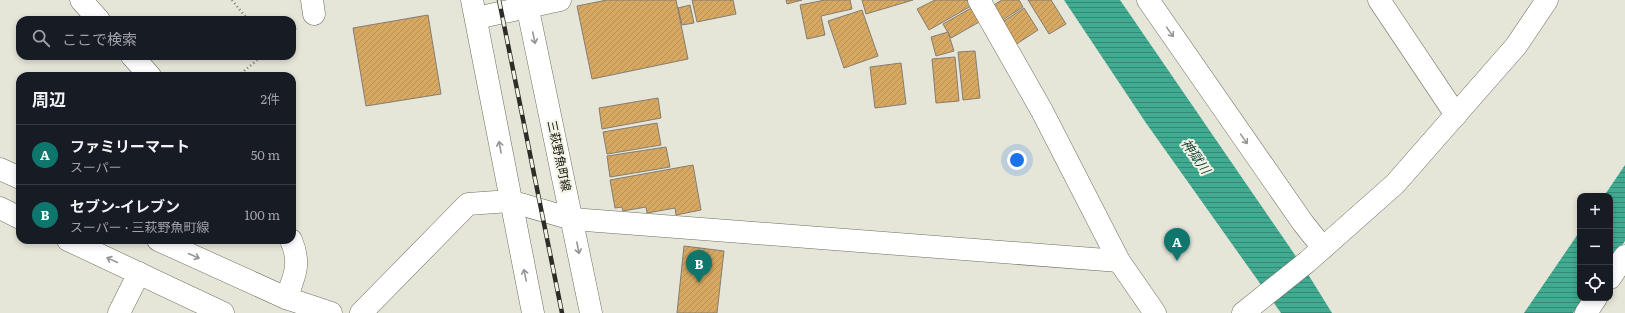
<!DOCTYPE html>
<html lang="ja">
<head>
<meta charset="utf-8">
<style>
	body { margin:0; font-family:Literata,"Noto Sans JP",serif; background:#242831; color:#f1f3f6 }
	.controls { position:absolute; right:12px; bottom:12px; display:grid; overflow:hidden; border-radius:8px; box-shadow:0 2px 6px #0003 }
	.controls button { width:36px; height:36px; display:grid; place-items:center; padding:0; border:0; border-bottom:1px solid #363941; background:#171b24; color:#f1f3f6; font:20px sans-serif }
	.you { position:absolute; left:1017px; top:160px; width:14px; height:14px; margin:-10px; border:3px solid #fff; border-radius:50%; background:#1a73e8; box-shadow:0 0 0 6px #1a73e833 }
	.badge { display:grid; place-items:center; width:26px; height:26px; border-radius:50%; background:#0f766e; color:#fff; font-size:13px; font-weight:700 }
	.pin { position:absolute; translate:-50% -33px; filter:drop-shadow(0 1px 2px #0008) }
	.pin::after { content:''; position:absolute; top:21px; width:14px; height:12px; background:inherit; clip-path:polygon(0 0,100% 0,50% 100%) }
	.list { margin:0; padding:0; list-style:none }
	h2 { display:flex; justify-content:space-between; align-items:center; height:52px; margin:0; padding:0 16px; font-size:17px }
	h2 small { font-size:13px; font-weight:400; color:#9ea1a6 }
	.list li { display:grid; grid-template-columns:26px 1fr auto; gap:12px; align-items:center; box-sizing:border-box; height:60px; padding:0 16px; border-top:1px solid #363941 }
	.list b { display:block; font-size:15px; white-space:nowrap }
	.list p { margin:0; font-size:13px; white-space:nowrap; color:#9ea1a6 }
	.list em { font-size:13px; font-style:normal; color:#9ea1a6 }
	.icon { flex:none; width:22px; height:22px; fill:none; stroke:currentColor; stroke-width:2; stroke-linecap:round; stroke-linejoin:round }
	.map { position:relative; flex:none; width:1625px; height:313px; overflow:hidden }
	.search { position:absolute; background:#171b24; box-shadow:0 2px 6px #0003; left:16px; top:16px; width:280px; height:44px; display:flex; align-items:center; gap:10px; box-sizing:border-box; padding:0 14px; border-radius:12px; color:#9ea1a6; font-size:15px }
	.panel { position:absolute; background:#171b24; box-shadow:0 2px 6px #0003; left:16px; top:72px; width:280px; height:172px; border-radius:12px }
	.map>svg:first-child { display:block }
</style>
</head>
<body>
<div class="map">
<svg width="1625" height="313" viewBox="0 0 1625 313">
	<defs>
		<pattern id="water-rules" width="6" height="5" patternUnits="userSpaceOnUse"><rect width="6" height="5" fill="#41ab92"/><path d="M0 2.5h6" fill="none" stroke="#358a76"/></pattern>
		<pattern id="building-hatch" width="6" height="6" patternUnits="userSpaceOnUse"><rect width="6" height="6" fill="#d7a861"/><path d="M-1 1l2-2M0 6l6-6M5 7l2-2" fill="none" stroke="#b89053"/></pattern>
	</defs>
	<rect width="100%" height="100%" fill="#e5e5d8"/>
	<!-- water -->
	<g fill="url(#water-rules)">
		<polygon points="1064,0 1120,0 1306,271 1332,313 1281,313 1146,123"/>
		<polygon points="1625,165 1625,241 1610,262 1610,196 1604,196"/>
		<polygon points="1580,231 1580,298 1584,298 1573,313 1524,313"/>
	</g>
	<!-- building -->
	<g fill="url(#building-hatch)" stroke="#857d73">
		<polygon points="607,0 676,0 688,59 592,79 577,6"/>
		<polygon points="692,0 733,0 736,14 697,22"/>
		<polygon points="786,0 802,0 787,4"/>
		<polygon points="825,0 850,0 852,9 821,16 825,35 807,39 800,5"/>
		<polygon points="862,0 913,0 866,14"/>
		<polygon points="935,0 967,0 971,6 929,30 917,9"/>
		<polygon points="1002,0 1019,0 1023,7 1001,21 992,6"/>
		<polygon points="1028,0 1051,0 1066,24 1049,34"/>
		<polygon points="690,5 694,23 682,25 678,8"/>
		<polygon points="973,7 981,21 951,38 943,24"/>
		<polygon points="1024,8 1038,30 1015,45 1001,23"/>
		<polygon points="862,10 878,56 844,68 828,21"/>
		<polygon points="428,15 441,94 366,106 353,28"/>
		<polygon points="948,32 954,51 936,56 931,37"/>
		<polygon points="975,51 980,98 963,100 958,52"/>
		<polygon points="955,57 959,101 936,103 932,59"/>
		<polygon points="901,63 906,104 875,108 870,67"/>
		<polygon points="658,98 661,118 602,129 599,108"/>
		<polygon points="657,123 661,145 607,154 603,132"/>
		<polygon points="666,147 670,167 610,177 607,156"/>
		<polygon points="693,165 701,210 676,215 675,208 647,213 646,207 623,211 622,207 615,208 610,180"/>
		<polygon points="684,246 724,251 717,313 677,313"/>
	</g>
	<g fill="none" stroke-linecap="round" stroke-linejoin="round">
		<!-- street casing -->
		<g stroke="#6e6e62" stroke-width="23">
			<g id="street">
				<polyline points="81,0 99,20"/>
				<polyline points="312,0 314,14"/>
				<polyline points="979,0 1042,111 1119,261 1155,313"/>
				<polyline points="1148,0 1303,223 1323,248"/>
				<polyline points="1379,0 1456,115"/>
				<polyline points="476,18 560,0"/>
				<polyline points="132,56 150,76"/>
				<polyline points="1610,278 1625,256"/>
				<path d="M 286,298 C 295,276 301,263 291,240"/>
				<polyline points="119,313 139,273"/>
				<polyline points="361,313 468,204 510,201 572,219 1119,261"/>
				<polyline points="1586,313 1596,298"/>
			</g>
		</g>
		<!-- secondary casing -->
		<g stroke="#6e6e62" stroke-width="23">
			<g id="secondary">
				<polyline points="472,0 533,313"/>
				<polyline points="526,0 591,313"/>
				<polyline points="0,169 20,178"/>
				<polyline points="0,208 20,218"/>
				<polyline points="68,240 223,313"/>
				<polyline points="158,240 286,298 331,313"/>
				<polyline points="1243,313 1307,262 1395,184 1516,46 1547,0"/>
			</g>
		</g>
		<!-- path -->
		<g stroke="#76766d" stroke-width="2.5" stroke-dasharray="1 3" stroke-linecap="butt">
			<polyline points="232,0 248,20"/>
			<polyline points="292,31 296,28"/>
			<polyline points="238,76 262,56"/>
		</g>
		<!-- street -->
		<use href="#street" stroke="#fff" stroke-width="22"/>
		<!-- secondary -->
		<use href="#secondary" stroke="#fff" stroke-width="22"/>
		<!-- rail casing -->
		<g stroke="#2d2d27" stroke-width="4.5">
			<polyline id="rail" points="499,0 562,313"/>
		</g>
		<!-- rail -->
		<use href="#rail" stroke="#f2f3e5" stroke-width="3" stroke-dasharray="9" stroke-linecap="butt"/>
	</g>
	<!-- one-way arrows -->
	<defs><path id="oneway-shaft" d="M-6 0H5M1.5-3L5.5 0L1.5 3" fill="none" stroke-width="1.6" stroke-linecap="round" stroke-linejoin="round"/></defs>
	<g stroke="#959593">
		<use href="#oneway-shaft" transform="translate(1170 32) rotate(55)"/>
		<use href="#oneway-shaft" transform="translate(534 38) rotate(78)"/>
		<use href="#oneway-shaft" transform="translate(1244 139) rotate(55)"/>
		<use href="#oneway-shaft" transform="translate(500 147) rotate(-101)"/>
		<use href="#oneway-shaft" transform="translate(578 248) rotate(79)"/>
		<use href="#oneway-shaft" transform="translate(194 256) rotate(24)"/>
		<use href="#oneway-shaft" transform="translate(112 260) rotate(-155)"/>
		<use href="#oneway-shaft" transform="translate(525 275) rotate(-102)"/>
	</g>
	<g text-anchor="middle" stroke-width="4" stroke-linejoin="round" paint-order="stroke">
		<!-- street labels -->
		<g font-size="12" fill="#14140f" stroke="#f2f3e5">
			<text transform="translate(559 156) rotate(78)" y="4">三萩野魚町線</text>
		</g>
		<!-- water labels -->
		<g font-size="13" font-style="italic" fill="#17453a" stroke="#f2f3e5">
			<text transform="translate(1196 156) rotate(55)" y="5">神獄川</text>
		</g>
	</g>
</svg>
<div class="controls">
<button>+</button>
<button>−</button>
<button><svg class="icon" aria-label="locate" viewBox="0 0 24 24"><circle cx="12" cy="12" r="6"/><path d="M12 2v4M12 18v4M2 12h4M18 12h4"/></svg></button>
</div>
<div class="you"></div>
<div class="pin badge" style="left:1177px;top:261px">A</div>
<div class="pin badge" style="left:699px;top:283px">B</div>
<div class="search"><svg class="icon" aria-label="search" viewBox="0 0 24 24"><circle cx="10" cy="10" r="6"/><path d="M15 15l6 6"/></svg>ここで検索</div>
<section class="panel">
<h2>周辺<small>2件</small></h2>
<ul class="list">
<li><span class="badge">A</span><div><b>ファミリーマート</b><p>スーパー</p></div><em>50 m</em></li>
<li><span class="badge">B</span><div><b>セブン-イレブン</b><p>スーパー · 三萩野魚町線</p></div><em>100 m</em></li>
</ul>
</section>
</div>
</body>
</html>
